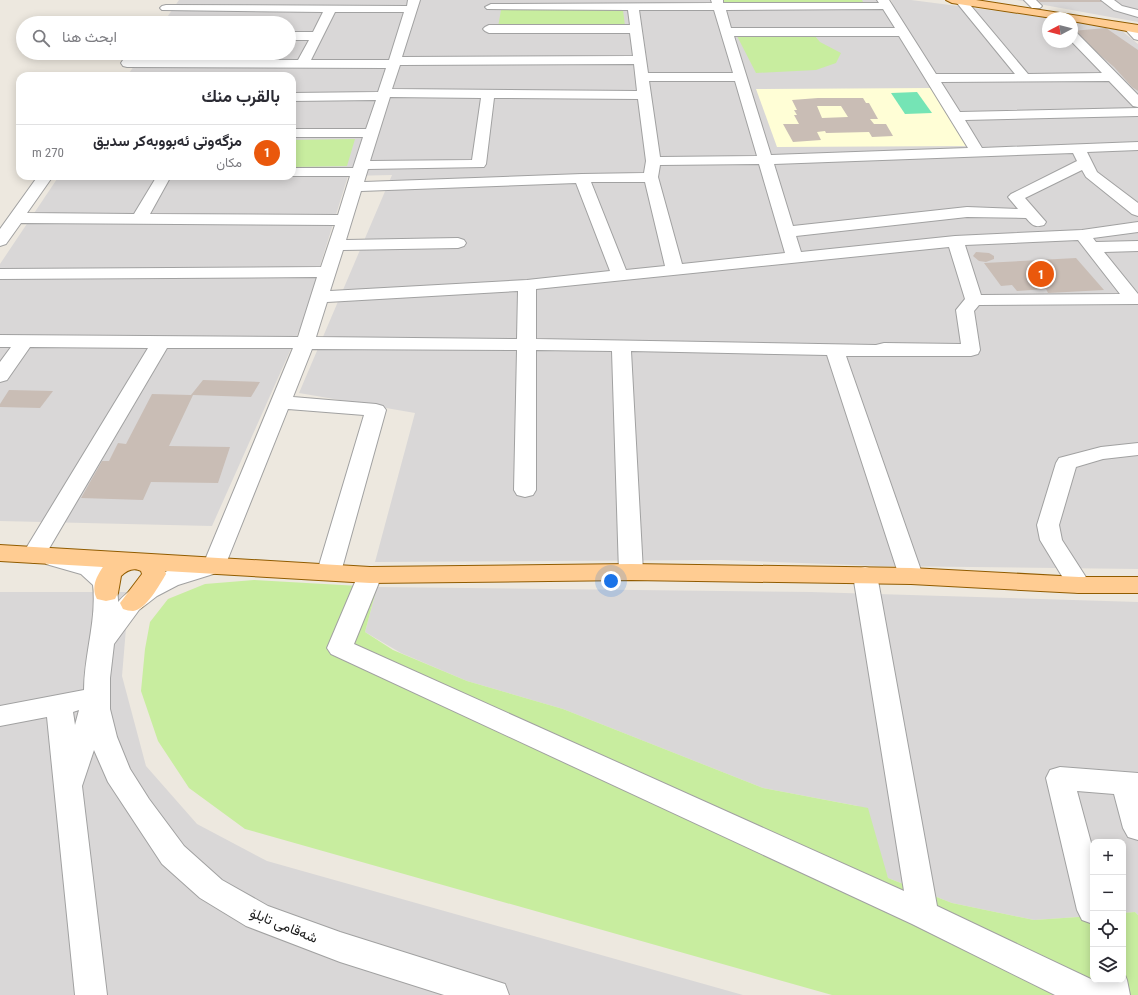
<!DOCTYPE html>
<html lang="ar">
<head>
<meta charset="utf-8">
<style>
	body { margin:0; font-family:"Roboto Condensed",Vazirmatn,sans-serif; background:#f2f2f3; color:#2b2b33; direction:rtl }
	.controls { position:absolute; right:12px; bottom:12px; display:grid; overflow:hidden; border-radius:8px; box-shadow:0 2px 10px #0003 }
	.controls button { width:36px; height:36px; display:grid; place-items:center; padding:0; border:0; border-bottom:1px solid #e1e1e2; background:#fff; color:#2b2b33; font:20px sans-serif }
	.compass { position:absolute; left:1042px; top:12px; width:36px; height:36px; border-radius:50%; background:#fff; box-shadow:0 2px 10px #0003; rotate:263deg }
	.you { position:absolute; left:611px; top:581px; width:14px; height:14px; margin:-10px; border:3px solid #fff; border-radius:50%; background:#1a73e8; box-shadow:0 0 0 6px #1a73e833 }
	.badge { display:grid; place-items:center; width:26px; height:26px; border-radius:50%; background:#ea580c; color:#fff; font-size:13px; font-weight:700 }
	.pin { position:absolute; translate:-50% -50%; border:2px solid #fff; box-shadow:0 1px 4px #0006 }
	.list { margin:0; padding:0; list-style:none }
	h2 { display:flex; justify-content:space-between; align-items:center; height:52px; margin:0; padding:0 16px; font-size:17px }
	h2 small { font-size:13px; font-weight:400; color:#7c7c81 }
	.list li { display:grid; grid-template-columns:26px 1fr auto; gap:12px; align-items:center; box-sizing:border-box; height:56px; padding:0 16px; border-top:1px solid #e1e1e2 }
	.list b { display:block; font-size:15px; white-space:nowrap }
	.list p { margin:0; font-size:13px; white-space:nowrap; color:#7c7c81 }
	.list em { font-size:13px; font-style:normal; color:#7c7c81 }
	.icon { flex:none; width:22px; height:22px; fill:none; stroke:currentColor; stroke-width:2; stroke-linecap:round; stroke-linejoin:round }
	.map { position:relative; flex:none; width:1138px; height:995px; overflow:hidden; direction:ltr }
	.search { position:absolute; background:#fff; box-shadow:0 2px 10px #0003; left:16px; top:16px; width:280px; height:44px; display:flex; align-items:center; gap:10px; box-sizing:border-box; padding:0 14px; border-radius:22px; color:#7c7c81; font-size:15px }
	.panel { position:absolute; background:#fff; box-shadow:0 2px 10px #0003; left:16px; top:72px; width:280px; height:108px; border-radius:12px; direction:rtl }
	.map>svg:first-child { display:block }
</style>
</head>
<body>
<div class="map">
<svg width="1138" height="995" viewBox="0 0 1138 995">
	<rect width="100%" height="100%" fill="#ede8df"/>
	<!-- residential -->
	<g fill="#d9d7d7">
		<polygon points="179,0 878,0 881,4 893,5 891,0 911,0 1052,18 1048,18 1048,42 1072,42 1072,21 1122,31 1138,44 1138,569 880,566 721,560 375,562 415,413 299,393 392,175 348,176 302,324 212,526 0,521 0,264 59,176 292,176 292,76 127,76 143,53 289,53 289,23 163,23"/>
		<polygon points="1017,0 1138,0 1138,22 1033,3"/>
		<polygon points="377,587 811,592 1138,602 1138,915 1135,912 1123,913 1123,842 1093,842 1093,916 1034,920 952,903 888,878 858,806 763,788 563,709 467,681 401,653 365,632"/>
		<polygon points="0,592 129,592 122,676 146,766 197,824 267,861 743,995 0,995"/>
	</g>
	<!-- education -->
	<polygon fill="#fffed6" points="933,88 970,146 777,147 756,89"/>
	<!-- grass -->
	<g fill="#c8ed9f">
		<polygon points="723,0 862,0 863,2 724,4"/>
		<polygon points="501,10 623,10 625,26 498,27"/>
		<polygon points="814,35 820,42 841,53 836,63 816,70 756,73 737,36"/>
		<polygon points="355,139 347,166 292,167 292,140"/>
		<polygon points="254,580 377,587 365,632 393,650 467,681 563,709 763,788 868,808 888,878 952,903 1034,920 1093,916 1093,980 1123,980 1123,913 1135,912 1138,915 1138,995 832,995 245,829 189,788 158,741 141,691 145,649 150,622 168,599 205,584"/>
	</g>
	<!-- pitch -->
	<polygon fill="#75e4b5" points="917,92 932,113 905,114 891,93"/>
	<!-- building -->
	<g fill="#c9bdb5" fill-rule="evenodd">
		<polygon points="1038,0 1101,0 1102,2 1040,2"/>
		<polygon points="1106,28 1138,50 1138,91 1132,87 1114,67 1072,31"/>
		<path d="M 818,98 L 863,98 L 866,103 L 869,103 L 878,119 L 870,119 L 874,124 L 886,124 L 893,136 L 872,137 L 869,132 L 826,133 L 825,131 L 817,132 L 821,140 L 793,142 L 783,124 L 799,124 L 794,115 L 797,115 L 794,110 L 797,110 L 792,100 ZM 817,106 L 841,106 L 848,117 L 822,118 Z"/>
		<polygon points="976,252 989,253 994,256 994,259 986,262 979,261 973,256"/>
		<polygon points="1076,258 1104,290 1048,293 1046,289 1017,291 1012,285 1001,286 984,263"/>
		<polygon points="203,380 260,382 251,397 193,395 169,446 230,447 218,483 151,482 143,500 81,498 102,461 109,461 118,443 126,444 152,394 191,395"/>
		<polygon points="9,390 53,391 40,408 0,407 0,404"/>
	</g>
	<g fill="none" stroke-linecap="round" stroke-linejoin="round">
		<!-- minor casing -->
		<g stroke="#a1a1a1" stroke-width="2">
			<g id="minor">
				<path d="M 408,0 L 420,0 L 402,57 L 633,56 L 630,33 L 489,33 L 485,31 L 483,29 L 485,27 L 489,25 L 630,25 L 628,10 L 487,9 L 485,7 L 491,4 L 712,3 L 711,0 L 723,0 L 723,3 L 879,3 L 877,0 L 889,0 L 936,74 L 1015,74 L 957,3 L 956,0 L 966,0 L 1028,74 L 1102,73 L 1072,42 L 1072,31 L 1076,32 L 1138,95 L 1138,107 L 1133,106 L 1109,81 L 941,82 L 960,112 L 1138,108 L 1138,116 L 965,120 L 982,148 L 1138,142 L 1138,150 L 1087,152 L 1097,172 L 1138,203 L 1138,216 L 1132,214 L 1086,177 L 1082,170 L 1025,198 L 1046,222 L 1044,225 C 1035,228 1032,225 1026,218 L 967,217 L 796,236 L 801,252 L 955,236 L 1082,230 L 1138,222 L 1138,232 L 1093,238 L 1096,242 L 1138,241 L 1138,251 L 1104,252 L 1138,294 L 1138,304 L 979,305 L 974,311 L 980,350 L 978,354 L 971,356 L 846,356 L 923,576 L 919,582 L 911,584 L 903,582 L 899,576 L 827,355 L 631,351 L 643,572 L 639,578 L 631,580 L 623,578 L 619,572 L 612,351 L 536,350 L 536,490 L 533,495 L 525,497 L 517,495 L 514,490 L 517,350 L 312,349 L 293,397 L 376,404 L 383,406 L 386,410 L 341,572 L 337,578 L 329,580 L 321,578 L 317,572 L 364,415 L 288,409 L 223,571 L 178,585 L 157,596 L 139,610 L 114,644 L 110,678 L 110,709 L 117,737 L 130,769 L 149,799 L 184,846 L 222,880 L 268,906 L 340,932 L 505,984 L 509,995 L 444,995 L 340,962 L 246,926 L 200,898 L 162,864 L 108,782 L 94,750 L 82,786 L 107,995 L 75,995 L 47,717 L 0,726 L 0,706 L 84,690 C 84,655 97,620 93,585 L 81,574 L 46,564 L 43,559 L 34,563 L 26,560 L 22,555 L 148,348 L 30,347 L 7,380 L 0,382 L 0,362 L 11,347 L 0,347 L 0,335 L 298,337 L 317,277 L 0,279 L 0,269 L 321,267 L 335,225 L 21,223 L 6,244 L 0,246 L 0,229 L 38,176 L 53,176 L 27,213 L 134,214 L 157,176 L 171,176 L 150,214 L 338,215 L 350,176 L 290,176 L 292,176 L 292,168 L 353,168 L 363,137 L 292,137 L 292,129 L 366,129 L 376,100 L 292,101 L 292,93 L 378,92 L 386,68 L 127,67 L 123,66 L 121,63 L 123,60 L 127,59 L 298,60 L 309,40 L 289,40 L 289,32 L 313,32 L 323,12 L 162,10 L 160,8 L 162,6 L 166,5 L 407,6 ZM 883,9 L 895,28 L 731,28 L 726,10 ZM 639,10 L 714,10 L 733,73 L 648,73 ZM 335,12 L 404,12 L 389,60 L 311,60 ZM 734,36 L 899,36 L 968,148 L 771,155 ZM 634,64 L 637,91 L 392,89 L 400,65 ZM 649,81 L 735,81 L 757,156 L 660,157 ZM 390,97 L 481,98 L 472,160 L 370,161 ZM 494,98 L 638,99 L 646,161 L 644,173 L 582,174 L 364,182 L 368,169 L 484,167 L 486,164 ZM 1073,153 L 1077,161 L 1011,194 L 1008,197 L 1018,209 L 967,207 L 793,226 L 774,164 ZM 759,164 L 785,253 L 682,264 L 658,177 L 660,165 ZM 591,182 L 645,182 L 665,266 L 626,270 ZM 576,183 L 610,271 L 527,280 L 330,291 L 343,250 L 458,248 L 464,246 L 466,243 L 464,240 L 458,238 L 346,240 L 361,191 ZM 1078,240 L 1120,294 L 981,295 L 965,245 ZM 949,247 L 965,299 L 956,310 L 961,344 L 884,343 L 876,345 L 536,339 L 536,289 ZM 518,291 L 517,339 L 316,337 L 327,302 ZM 167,348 L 293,348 L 205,560 C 174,568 140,577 118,602 C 119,561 85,559 54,550 L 47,552 ZM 79,710 L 75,725 L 73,712 Z"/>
				<polygon points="1024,0 1036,0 1042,6 1040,8 1032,8"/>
				<polygon points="1101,0 1114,0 1122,6 1138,10 1138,17 1114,10"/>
				<polygon points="1129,24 1133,25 1138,29 1138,40 1134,39 1123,27 1125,25"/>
				<polygon points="1138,443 1138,455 1103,459 1076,467 1059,525 1062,540 1091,585 1087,591 1079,593 1071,591 1040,540 1037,525 1056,463 1059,458 1101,447"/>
				<polygon points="370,567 378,569 382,575 354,644 904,891 853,575 857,569 865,567 873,569 877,575 937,906 1095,981 1095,980 1123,980 1123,970 1127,980 1130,995 1055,995 912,924 331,654 327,648 358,575 362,569"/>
				<polygon points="1060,767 1138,773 1138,840 1128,837 1123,828 1114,794 1077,791 1093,850 1093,924 1082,920 1077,910 1046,778 1050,770"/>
			</g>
		</g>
		<!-- major casing -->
		<g stroke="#915c00" stroke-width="2">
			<g id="major">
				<polygon points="946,0 976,0 1138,25 1138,33 1072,21 1072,18 1052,18 952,3"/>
				<path d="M 0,545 L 370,567 L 631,564 L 911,568 L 1079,577 L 1138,577 L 1138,593 L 1079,593 L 911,584 L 631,580 L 370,583 L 165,571 L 166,574 C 160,584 146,610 133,611 C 130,611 126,610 123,609 L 120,603 L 142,574 L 141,571 C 134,567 127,570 121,576 L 118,593 L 115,599 L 106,601 L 97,599 C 91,588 96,577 103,567 L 0,561 Z"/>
			</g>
		</g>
		<!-- minor -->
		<use href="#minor" fill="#fff" fill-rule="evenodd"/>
		<!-- major -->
		<use href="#major" fill="#ffcc92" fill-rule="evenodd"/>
	</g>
	<g text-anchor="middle" stroke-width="3" stroke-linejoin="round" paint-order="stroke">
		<!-- near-street labels -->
		<g font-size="14" fill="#1a1a1a" stroke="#fff">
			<text transform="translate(284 925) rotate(22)" y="5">شەقامی تابلۆ</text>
		</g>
	</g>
</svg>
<div class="controls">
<button>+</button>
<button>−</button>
<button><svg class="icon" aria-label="locate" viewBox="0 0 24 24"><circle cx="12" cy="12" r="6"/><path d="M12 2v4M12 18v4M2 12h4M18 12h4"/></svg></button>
<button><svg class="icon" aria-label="layers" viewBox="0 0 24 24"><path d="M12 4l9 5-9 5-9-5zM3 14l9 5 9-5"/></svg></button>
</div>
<svg class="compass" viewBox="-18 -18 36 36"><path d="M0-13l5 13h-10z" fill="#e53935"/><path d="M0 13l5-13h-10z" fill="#7c7c81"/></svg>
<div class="you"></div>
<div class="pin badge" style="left:1041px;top:274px">1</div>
<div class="search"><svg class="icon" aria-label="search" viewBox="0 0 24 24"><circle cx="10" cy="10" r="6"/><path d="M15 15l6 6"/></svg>ابحث هنا</div>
<section class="panel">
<h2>بالقرب منك<small></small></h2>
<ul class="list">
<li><span class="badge">1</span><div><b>مزگەوتی ئەبووبەکر سدیق</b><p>مكان</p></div><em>270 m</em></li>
</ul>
</section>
</div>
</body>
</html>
